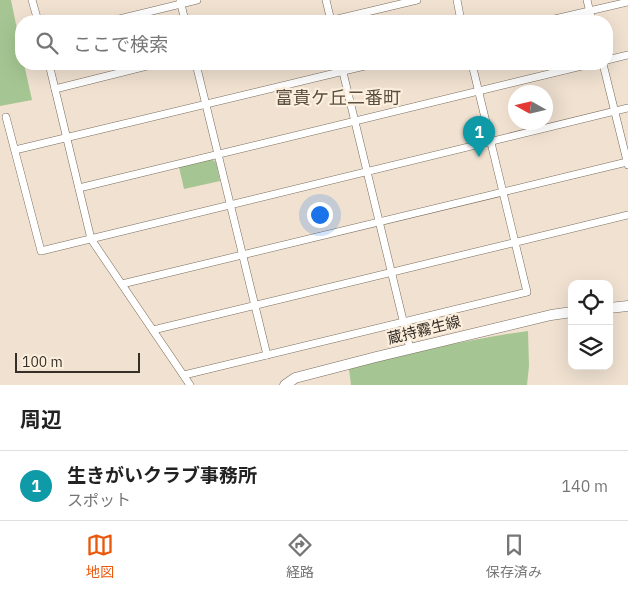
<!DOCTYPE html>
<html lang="ja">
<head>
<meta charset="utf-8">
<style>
	body { margin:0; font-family:"IBM Plex Sans","Noto Sans JP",sans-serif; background:#f6f6f6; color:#222 }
	.controls { position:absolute; right:15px; bottom:15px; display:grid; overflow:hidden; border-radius:10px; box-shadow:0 5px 20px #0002 }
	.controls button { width:45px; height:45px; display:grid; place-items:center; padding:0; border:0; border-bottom:1px solid #e0e0e0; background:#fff; color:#222; font:25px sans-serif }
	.compass { position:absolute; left:508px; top:85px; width:45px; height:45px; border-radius:50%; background:#fff; box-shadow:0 5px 20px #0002; rotate:278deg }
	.scale { position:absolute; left:15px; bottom:12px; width:125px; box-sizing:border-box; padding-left:5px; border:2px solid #352f28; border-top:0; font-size:14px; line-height:18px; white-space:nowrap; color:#352f28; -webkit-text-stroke:4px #fdefdd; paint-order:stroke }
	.you { position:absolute; left:319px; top:214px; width:18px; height:18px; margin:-12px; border:4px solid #fff; border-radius:50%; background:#1a73e8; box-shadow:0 0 0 8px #1a73e833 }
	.badge { display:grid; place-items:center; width:32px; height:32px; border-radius:50%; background:#ea580c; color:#fff; font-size:16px; font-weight:700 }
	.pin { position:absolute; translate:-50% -41px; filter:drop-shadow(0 1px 2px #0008) }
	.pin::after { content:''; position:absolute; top:26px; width:18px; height:15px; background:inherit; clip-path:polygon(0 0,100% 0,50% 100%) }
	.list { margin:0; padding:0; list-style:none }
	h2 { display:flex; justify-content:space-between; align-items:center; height:65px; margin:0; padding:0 20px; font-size:21px }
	h2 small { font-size:16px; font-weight:400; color:#767676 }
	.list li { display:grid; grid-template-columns:32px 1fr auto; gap:15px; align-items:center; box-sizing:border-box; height:70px; padding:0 20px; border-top:1px solid #e0e0e0 }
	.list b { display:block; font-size:19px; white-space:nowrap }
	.list p { margin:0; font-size:16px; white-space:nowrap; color:#767676 }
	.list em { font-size:16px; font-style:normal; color:#767676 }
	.icon { flex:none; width:28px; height:28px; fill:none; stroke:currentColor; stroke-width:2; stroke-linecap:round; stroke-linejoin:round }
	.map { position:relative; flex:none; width:628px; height:385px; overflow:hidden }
	.search { position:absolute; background:#fff; box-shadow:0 5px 20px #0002; left:15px; right:15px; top:15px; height:55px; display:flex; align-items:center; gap:12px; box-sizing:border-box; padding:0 18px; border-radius:20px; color:#767676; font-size:19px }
	.sheet { height:135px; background:#fff }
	nav { display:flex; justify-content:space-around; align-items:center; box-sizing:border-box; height:70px; border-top:1px solid #e0e0e0; background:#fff; font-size:14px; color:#767676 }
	nav a { display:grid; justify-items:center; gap:2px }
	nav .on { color:#ea580c }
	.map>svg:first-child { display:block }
</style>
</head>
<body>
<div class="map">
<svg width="628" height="385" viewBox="0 0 628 385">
	<rect width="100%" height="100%" fill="#f0e1d0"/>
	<!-- green -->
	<g fill="#a5c692">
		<polygon points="0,0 11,0 21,49 21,64 24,64 32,100 0,106"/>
		<polygon points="211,159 216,162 220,181 184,189 179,167"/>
		<path d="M 528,331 L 529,366 L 527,385 L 351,385 L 349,369 C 409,354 467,339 528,331 Z"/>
	</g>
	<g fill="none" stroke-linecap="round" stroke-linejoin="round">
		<!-- street casing -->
		<g stroke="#796d5d" stroke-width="8">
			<g id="street">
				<polyline points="32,0 38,21"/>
				<polyline points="180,0 185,21"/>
				<polyline points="326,0 331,21"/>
				<polyline points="457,0 461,21"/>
				<polyline points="587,0 592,21"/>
				<polyline points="111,21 197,0"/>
				<polyline points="329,21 417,0"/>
				<polyline points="546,21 628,2"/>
				<polyline points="607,60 628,55"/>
				<polyline points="49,64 91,239 190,385"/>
				<polyline points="196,64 267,355"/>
				<polyline points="341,64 410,349"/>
				<polyline points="603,64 628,165"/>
				<polyline points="55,89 155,64"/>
				<polyline points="6,117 41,251 628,108"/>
				<polyline points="15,150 373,64"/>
				<polyline points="79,188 590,64"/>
				<polyline points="122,284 627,162"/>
				<polyline points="153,330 628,215"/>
				<polyline points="184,375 527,292 472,64"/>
			</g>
		</g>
		<!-- secondary casing -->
		<g stroke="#796d5d" stroke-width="11">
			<g id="secondary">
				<polyline points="609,308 628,306"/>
				<polyline points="285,385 295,378 376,357 551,315 572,312"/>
			</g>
		</g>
		<!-- street -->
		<use href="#street" stroke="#fff" stroke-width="7"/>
		<!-- secondary -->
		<use href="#secondary" stroke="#fff" stroke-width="10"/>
	</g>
	<g text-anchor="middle" stroke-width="4.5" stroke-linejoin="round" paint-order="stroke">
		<!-- street labels -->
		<g font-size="15" fill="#352f28" stroke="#fdefdd">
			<text transform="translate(424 330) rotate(-14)" y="5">蔵持霧生線</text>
		</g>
		<!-- quarter labels -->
		<g font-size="18" fill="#5a4f40" stroke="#fdefdd">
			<text x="338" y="104">富貴ケ丘二番町</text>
		</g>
	</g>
</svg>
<div class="controls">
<button><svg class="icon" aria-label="locate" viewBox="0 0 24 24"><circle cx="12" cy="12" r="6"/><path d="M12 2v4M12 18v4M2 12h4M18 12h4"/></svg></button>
<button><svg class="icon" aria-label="layers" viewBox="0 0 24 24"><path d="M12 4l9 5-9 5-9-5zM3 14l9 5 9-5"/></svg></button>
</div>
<svg class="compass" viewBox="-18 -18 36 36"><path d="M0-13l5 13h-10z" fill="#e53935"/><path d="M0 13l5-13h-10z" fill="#767676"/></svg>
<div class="scale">100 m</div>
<div class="you"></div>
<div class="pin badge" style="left:479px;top:157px;background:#0f9aa8">1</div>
<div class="search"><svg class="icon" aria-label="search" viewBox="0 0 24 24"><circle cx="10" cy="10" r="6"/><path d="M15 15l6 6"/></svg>ここで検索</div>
</div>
<section class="sheet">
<h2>周辺<small></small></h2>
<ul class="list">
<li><span class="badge" style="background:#0f9aa8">1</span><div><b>生きがいクラブ事務所</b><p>スポット</p></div><em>140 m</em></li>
</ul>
</section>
<nav>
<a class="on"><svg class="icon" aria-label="map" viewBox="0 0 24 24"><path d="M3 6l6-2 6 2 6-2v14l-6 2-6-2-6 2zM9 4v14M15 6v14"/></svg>地図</a>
<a><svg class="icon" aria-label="directions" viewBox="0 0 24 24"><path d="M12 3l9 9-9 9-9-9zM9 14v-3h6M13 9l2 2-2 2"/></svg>経路</a>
<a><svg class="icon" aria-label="saved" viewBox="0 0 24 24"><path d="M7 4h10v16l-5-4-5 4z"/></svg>保存済み</a>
</nav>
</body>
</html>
